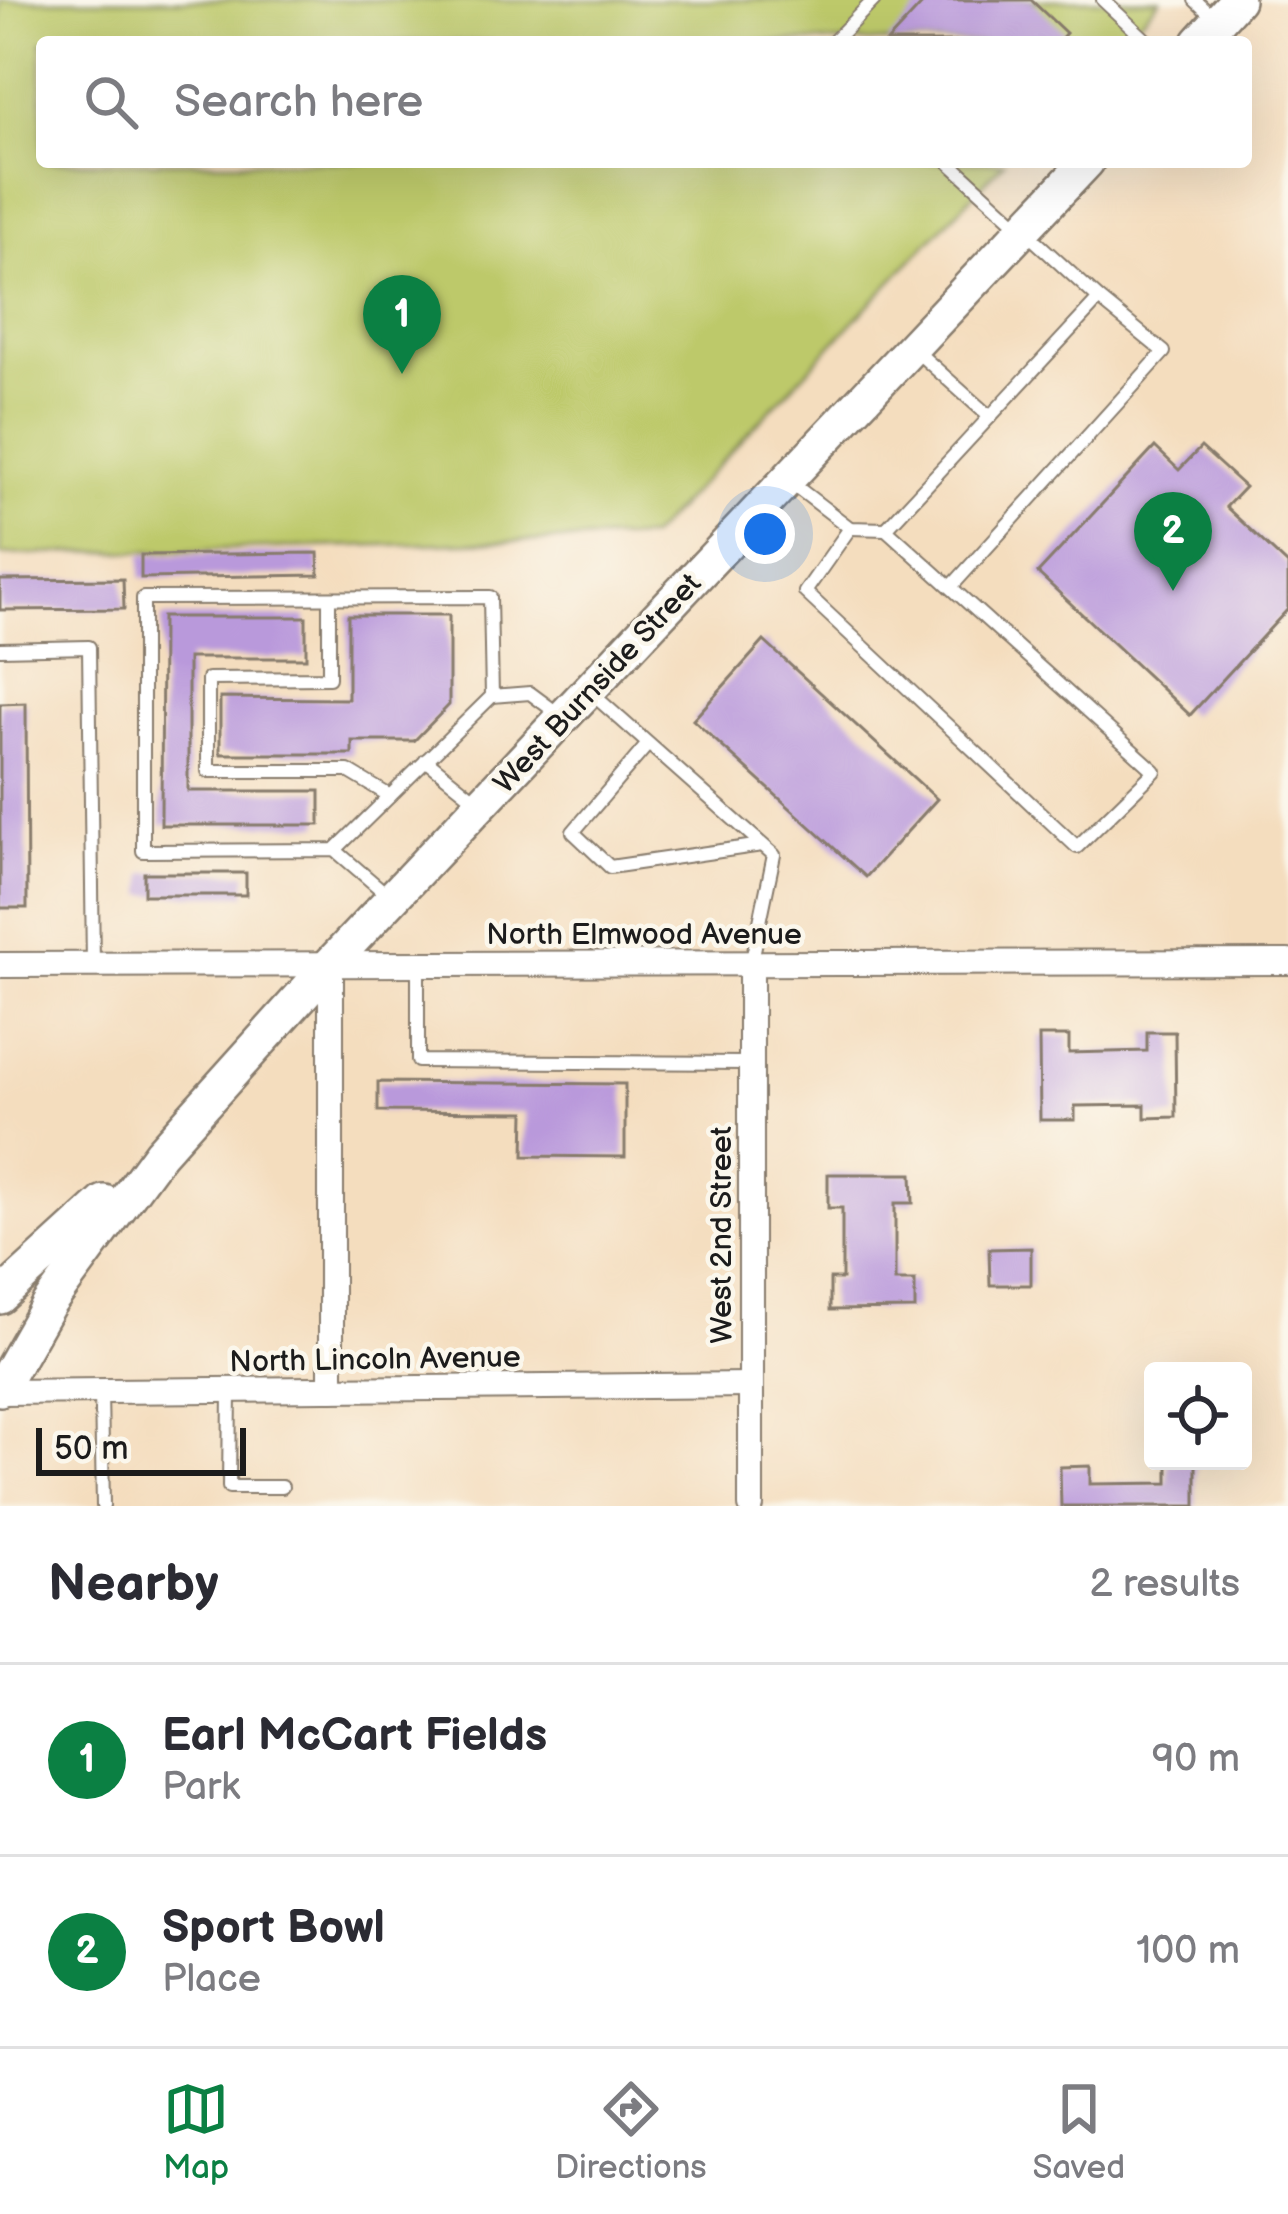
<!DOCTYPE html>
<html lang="en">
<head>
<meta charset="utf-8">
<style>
	body { margin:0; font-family:"Balsamiq Sans",sans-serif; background:#f2f2f3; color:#2b2b33 }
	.controls { position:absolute; right:36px; bottom:36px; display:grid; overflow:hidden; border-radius:12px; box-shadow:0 12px 48px #0002 }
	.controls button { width:108px; height:108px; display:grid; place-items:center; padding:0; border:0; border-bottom:3px solid #e1e1e2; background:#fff; color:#2b2b33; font:60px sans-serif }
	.scale { position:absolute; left:36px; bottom:30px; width:210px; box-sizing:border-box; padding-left:12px; border:6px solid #1c1c1c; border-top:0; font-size:33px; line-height:42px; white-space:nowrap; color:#1c1c1c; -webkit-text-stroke:9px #fbf7ec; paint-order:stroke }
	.you { position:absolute; left:765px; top:534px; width:42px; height:42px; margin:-30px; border:9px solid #fff; border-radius:50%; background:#1a73e8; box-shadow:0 0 0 18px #1a73e833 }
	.badge { display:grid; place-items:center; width:78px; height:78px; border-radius:50%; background:#0b8043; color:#fff; font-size:39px; font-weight:700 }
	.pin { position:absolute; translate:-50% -99px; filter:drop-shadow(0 3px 6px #0008) }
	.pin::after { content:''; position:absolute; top:63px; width:42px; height:36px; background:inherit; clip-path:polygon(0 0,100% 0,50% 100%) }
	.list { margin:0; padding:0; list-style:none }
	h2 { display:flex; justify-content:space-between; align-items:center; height:156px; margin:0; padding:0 48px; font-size:51px }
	h2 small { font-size:39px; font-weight:400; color:#7c7c81 }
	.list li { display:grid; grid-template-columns:78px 1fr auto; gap:36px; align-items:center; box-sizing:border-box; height:192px; padding:0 48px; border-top:3px solid #e1e1e2 }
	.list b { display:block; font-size:45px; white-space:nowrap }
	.list p { margin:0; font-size:39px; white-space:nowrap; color:#7c7c81 }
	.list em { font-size:39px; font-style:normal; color:#7c7c81 }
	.icon { flex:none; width:66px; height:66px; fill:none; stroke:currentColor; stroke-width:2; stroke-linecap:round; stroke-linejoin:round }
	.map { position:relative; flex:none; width:1288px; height:1506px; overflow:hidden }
	.search { position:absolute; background:#fff; box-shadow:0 12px 48px #0002; left:36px; right:36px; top:36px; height:132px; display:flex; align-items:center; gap:30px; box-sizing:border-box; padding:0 42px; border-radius:12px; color:#7c7c81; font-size:45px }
	.sheet { height:540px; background:#fff }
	nav { display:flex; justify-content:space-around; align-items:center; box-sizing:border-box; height:168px; border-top:3px solid #e1e1e2; background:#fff; font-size:33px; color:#7c7c81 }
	nav a { display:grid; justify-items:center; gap:6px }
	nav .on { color:#0b8043 }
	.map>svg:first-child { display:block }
</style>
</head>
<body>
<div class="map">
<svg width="1288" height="1506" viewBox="0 0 1288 1506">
	<rect width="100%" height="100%" fill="#fbf7ec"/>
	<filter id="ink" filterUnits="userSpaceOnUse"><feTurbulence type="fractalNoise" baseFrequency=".00833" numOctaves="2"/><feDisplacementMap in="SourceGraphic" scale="24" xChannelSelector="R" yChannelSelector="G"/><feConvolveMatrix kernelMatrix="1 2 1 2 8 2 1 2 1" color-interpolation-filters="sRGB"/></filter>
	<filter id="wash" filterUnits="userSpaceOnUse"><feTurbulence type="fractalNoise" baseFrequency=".004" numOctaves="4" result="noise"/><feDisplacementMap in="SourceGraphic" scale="48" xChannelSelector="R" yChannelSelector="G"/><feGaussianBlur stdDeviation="2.7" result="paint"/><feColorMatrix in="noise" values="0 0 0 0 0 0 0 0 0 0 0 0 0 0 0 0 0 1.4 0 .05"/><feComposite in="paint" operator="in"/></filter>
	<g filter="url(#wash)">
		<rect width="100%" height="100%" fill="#f4ddbe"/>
		<!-- green -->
		<polygon fill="#bdc96a" stroke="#6c7243" stroke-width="3" points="0,0 1160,0 1120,42 42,42 42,162 1004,162 649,538 0,555"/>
		<g id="blocks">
			<!-- building -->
			<g fill="#b999db">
				<polygon points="926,0 1031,0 1066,33 1058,42 887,42"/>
				<polygon points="1155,447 1179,470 1201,447 1245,487 1226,507 1288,565 1288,609 1190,715 1038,573"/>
				<polygon points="318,553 319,575 141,578 141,555"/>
				<polygon points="123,579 124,609 0,610 0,580"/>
				<polygon points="348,615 449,615 449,705 414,741 352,741 352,754 220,754 220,698 348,699"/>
				<polygon points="162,617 306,617 306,658 188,658 188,791 320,791 320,825 161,825"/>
				<polygon points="764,641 937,799 866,877 693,720"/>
				<polygon points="26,703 27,908 0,908 0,704"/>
				<rect x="144" y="873" width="102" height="22"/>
				<polygon points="1147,1032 1175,1032 1176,1117 1145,1118 1145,1105 1075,1106 1075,1120 1040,1120 1039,1036 1069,1036 1069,1053 1147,1051"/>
				<polygon points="378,1082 625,1084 625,1157 524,1156 525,1112 378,1111"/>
				<polygon points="828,1174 912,1174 913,1203 895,1203 895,1281 915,1281 915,1309 830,1310 830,1279 842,1279 842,1208 828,1208"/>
				<polygon points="1031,1248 1031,1285 990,1285 989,1249"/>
				<polygon points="1168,1463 1196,1463 1196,1506 1061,1506 1060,1467 1090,1466 1090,1484 1168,1483"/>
			</g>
		</g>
	</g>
	<g filter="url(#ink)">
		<use href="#blocks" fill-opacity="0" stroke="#887c6d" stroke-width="3"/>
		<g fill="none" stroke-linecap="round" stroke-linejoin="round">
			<!-- lane casing -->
			<g stroke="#887c6d" stroke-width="16">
				<g id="lane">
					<polyline points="1103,0 1148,42"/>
					<polyline points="1195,0 1216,20"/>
					<polyline points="833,42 874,0"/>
					<polyline points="915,350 990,417"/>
					<polyline points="790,482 850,528 886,529 1099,299 949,162"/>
					<polyline points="850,528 805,592 1077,847 1155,771 886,529"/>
					<polyline points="951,587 1164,352 1099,299"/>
					<polyline points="329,598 329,678 208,679 208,771 348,771 390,796"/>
					<polyline points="0,649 89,647 93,965"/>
					<polyline points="590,692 774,855 751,965"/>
					<polyline points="492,696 530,693 561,716"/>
					<polyline points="648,744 573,832 610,867 762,845"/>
					<polyline points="426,760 477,801"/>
					<polyline points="335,850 492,696 490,597 143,598 143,851 335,850 391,898"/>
					<polyline points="418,964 418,1061 750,1063"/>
					<polyline points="230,1390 229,1487 282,1487"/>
					<polyline points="101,1391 103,1506"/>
				</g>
			</g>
			<!-- street casing -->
			<g stroke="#887c6d" stroke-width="28">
				<g id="street">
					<polyline points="0,965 1288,962"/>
					<polyline points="331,1389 331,963"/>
					<polyline points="0,1392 751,1385"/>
					<polyline points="751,1506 751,965"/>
				</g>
			</g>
			<!-- secondary casing -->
			<g stroke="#887c6d" stroke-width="38">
				<g id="secondary">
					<polyline points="1199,42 1237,0"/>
					<polyline points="0,1297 104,1202"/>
					<polyline points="0,1389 48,1305 160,1153 331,963 1087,162"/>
				</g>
			</g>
			<!-- lane -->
			<use href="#lane" stroke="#fff" stroke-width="12"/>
			<!-- street -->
			<use href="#street" stroke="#fff" stroke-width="24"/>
			<!-- secondary -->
			<use href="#secondary" stroke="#fff" stroke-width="33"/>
		</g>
	</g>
	<g text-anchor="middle" stroke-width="9" stroke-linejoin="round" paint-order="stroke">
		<!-- street labels -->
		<g font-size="30" fill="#1c1c1c" stroke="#fbf7ec">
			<text transform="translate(597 683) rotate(-47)" y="10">West Burnside Street</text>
			<text x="644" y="944">North Elmwood Avenue</text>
			<text transform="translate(721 1235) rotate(-90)" y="10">West 2nd Street</text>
			<text transform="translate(375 1359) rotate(-1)" y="10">North Lincoln Avenue</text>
		</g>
	</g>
</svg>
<div class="controls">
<button><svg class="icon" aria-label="locate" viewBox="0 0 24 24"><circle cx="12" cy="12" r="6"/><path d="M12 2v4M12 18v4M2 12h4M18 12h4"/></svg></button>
</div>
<div class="scale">50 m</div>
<div class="you"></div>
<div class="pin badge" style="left:402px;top:374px">1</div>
<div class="pin badge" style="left:1173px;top:591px">2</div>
<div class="search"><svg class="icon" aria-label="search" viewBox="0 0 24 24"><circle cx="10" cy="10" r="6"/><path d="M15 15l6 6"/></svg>Search here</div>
</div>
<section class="sheet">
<h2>Nearby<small>2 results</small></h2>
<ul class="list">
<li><span class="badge">1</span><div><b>Earl McCart Fields</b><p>Park</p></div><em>90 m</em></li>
<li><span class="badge">2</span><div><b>Sport Bowl</b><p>Place</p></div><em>100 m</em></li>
</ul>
</section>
<nav>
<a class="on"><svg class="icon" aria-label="map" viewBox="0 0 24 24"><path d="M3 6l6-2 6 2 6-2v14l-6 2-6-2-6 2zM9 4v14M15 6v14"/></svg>Map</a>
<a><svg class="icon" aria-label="directions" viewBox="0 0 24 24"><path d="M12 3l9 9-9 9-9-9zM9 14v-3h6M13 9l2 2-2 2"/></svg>Directions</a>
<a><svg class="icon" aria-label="saved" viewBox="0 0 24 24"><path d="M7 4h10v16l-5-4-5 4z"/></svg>Saved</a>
</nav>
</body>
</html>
